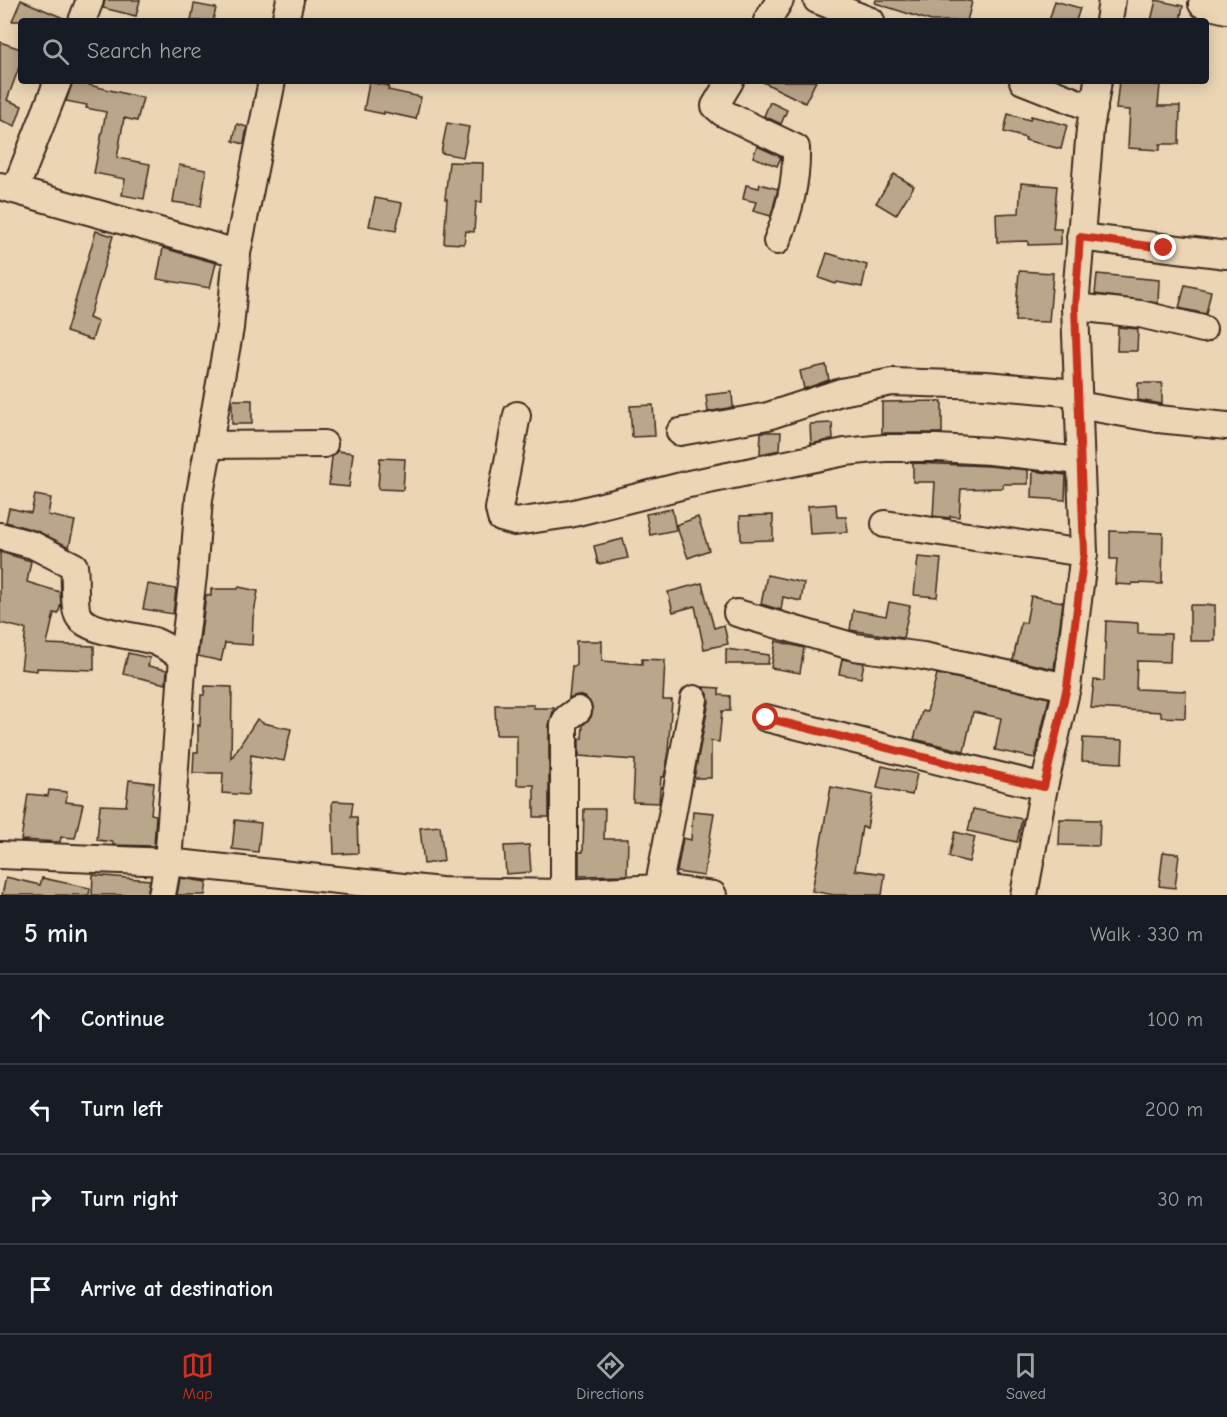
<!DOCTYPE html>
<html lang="en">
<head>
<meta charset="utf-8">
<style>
	body { margin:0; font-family:"Comic Neue",sans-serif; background:#242831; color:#f1f3f6 }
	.stop { position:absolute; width:18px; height:18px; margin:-14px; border:4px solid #c8321e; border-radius:50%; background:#fff }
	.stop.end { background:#c8321e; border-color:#fff; box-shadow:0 2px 6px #0008 }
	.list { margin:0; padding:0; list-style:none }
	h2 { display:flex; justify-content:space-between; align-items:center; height:78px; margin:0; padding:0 24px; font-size:26px }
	h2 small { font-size:20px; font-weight:400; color:#9ea1a6 }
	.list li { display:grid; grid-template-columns:39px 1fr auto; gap:18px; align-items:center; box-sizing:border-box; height:90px; padding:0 24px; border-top:2px solid #363941 }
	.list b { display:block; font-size:22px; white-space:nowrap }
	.list em { font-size:20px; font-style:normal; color:#9ea1a6 }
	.icon { flex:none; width:33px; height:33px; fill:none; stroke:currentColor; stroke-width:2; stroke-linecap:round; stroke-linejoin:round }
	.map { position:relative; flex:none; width:1227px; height:895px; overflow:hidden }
	.search { position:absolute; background:#171b24; box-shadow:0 3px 15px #0003; left:18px; right:18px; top:18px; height:66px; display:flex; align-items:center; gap:15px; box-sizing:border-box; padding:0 21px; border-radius:6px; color:#9ea1a6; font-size:22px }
	.sheet { height:438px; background:#171b24 }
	nav { display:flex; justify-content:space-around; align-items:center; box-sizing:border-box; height:84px; border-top:2px solid #363941; background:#171b24; font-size:16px; color:#9ea1a6 }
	nav a { display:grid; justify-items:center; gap:3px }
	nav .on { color:#c8321e }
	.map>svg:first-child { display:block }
</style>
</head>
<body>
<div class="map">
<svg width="1227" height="895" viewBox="0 0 1227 895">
	<rect width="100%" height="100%" fill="#ebd5b4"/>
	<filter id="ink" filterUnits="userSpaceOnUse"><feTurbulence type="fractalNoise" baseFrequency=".0167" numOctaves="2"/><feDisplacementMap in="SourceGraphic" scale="12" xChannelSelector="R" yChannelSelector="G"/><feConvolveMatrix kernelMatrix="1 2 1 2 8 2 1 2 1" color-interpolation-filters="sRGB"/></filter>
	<g filter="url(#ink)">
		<!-- building -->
		<g fill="#baa68a" stroke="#3b2a1e" stroke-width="1.5">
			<polygon points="21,0 68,20 67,21 12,21"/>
			<polygon points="105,0 140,0 136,16 103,8"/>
			<polygon points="876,0 964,0 972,2 967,21 931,21 875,3"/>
			<polygon points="1156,0 1183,6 1180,21 1151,21"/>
			<polygon points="1055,1 1080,8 1076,21 1049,21"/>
			<polygon points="194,4 216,8 213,21 191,21"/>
			<polygon points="0,42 21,49 21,62 7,100 22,106 15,126 0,120"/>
			<polygon points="73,81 89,81 89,85 143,98 137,121 124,118 117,158 150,164 144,199 122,195 125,179 94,173 106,112 86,108 87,105 66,101"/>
			<polygon points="761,81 816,81 805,103"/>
			<polygon points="1119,81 1160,85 1158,106 1180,106 1179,144 1160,144 1160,150 1128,148 1130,110 1116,109"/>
			<polygon points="369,82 389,86 388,90 421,97 416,119 384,112 384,114 364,110"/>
			<polygon points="770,102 787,110 781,124 764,116"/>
			<polygon points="1008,114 1030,120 1031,116 1067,125 1061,149 1025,140 1026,138 1004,132"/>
			<polygon points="447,123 469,127 463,157 441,153"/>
			<polygon points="237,124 247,127 244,144 233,141"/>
			<polygon points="757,146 781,157 777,166 753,157"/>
			<polygon points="449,162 483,163 482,202 476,202 474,232 466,231 464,244 444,243 447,199 445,199"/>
			<polygon points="179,165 206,170 201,206 173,202"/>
			<polygon points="894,174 914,186 896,215 876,203"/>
			<polygon points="1021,183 1057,186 1053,229 1061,229 1061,244 1028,245 1028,241 997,242 996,214 1019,213"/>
			<polygon points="760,184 778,189 771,216 753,211 756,202 743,199 746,185 759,188"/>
			<polygon points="375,198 402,203 396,231 369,226"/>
			<polygon points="96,231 113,236 89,318 98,322 92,340 66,332"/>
			<polygon points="163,248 216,263 210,288 157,279"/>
			<polygon points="827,253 867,265 862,287 837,282 836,284 819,278"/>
			<polygon points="1019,271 1053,273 1049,322 1015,321"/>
			<polygon points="1097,274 1159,280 1158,303 1095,294"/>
			<polygon points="1185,285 1211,291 1206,314 1179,308"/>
			<polygon points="1118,327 1138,329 1137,351 1117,351"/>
			<polygon points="826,365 829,380 804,389 800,371"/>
			<polygon points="1138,383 1162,383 1162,404 1138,400"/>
			<polygon points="732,392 733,407 708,412 706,395"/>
			<rect x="232" y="400" width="20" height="24"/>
			<polygon points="942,401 942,433 882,433 882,402"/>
			<polygon points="653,405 655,436 632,437 630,406"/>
			<polygon points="832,423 833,439 811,444 810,424"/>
			<polygon points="761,432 781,432 780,450 760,454"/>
			<polygon points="337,451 353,453 349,487 329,485 332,457"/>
			<polygon points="380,458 405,459 403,490 378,489"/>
			<polygon points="913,463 989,466 1028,470 1028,484 1003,484 1003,488 961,489 959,517 950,516 950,518 933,516 935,482 913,482"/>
			<polygon points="1033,471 1066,475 1065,500 1032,498"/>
			<polygon points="35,495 51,498 48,515 75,521 69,547 37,531 6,522 9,508 31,513"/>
			<polygon points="836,504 837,517 846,517 848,532 810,534 808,506"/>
			<polygon points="672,509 676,530 650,535 646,514"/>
			<polygon points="773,515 773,540 741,541 740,516"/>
			<polygon points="698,517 709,550 688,558 676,525"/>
			<polygon points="1110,531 1163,533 1162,584 1132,583 1132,585 1115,584 1117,559 1110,559"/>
			<polygon points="623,539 628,558 598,564 594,546"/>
			<polygon points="0,552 31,561 27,582 60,592 61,604 58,614 54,613 47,644 94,646 94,670 37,668 37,671 21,669 26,629 0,623"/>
			<polygon points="918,557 941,559 937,597 914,595"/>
			<polygon points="767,575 804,583 801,601 783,597 781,610 761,604"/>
			<polygon points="702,583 714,628 724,625 728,644 704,649 695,606 673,612 668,592"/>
			<polygon points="148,584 176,589 173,614 143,609"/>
			<polygon points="239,587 258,591 253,618 252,645 225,643 221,661 198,656 206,595 211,596 211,589 238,589"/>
			<polygon points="1031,596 1063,602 1054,669 1013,660 1021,622 1026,623"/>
			<polygon points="889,602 910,606 903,638 850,630 853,610 886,616"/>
			<rect x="1190" y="605" width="25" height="36"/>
			<polygon points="1106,621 1138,623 1138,633 1171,634 1170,662 1137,661 1136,689 1186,691 1185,718 1161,717 1161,712 1091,708 1094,680 1104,681"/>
			<polygon points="576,641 602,641 602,661 642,664 642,659 665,660 663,700 672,700 667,763 664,777 661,777 659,803 633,802 635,760 579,756 579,739 582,739 583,725 591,717 593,709 590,702 585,697 577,695 569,698 572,666 576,666"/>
			<polygon points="776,641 804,648 800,673 771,668"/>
			<polygon points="726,649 769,655 768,664 726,664"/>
			<polygon points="128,653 150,658 148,666 167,670 166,684 123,674"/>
			<polygon points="842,659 864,663 861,678 839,674"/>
			<polygon points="937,674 1049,698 1035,758 995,750 1001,718 973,712 964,751 914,739 922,711 927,712"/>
			<polygon points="205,686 232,687 231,759 257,719 263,723 291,729 284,761 251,755 248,795 222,793 223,773 193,773 194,752 198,752 198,725 200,726 201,695 204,695"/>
			<polygon points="703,687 719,688 719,695 730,696 730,711 722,711 719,742 711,741 711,778 694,778 709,702 708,694"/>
			<polygon points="495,705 534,705 534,708 554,708 549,725 549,817 534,817 534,785 517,785 517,735 496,735"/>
			<polygon points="1083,738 1123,740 1122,763 1082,761"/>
			<polygon points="882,766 917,774 912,795 877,788"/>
			<polygon points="129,780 154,783 151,814 156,815 154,846 113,845 113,842 97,840 100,805 126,806"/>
			<polygon points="831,787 873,795 867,828 862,827 855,870 885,874 882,895 834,895 812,891"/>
			<polygon points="49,790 67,792 66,802 83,804 75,838 61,837 60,842 21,840 28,794 48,796"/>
			<polygon points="334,801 353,802 351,817 357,817 358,853 334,854 332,803"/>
			<polygon points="584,809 605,809 604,839 628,839 627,875 579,876 579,852 583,852"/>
			<polygon points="973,809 1022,819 1017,842 968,831"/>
			<polygon points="693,811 714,813 704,876 677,872 683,838 691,840"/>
			<polygon points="1060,819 1100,820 1099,846 1059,845"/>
			<polygon points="235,820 261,823 258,852 232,849"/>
			<polygon points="440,826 444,861 424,864 420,828"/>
			<polygon points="955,832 975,837 969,862 949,857"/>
			<polygon points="529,845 531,872 506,874 504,846"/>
			<polygon points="1163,852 1179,854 1175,888 1159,886"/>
			<polygon points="93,875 150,880 147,895 92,895"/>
			<polygon points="6,877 40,885 42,878 90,888 89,895 2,895"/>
			<polygon points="180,878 207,882 205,895 177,895"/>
		</g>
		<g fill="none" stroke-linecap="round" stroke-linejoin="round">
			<!-- minor casing -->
			<g stroke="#3b2a1e" stroke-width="30">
				<g id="minor">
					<polyline points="817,0 871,21"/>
					<polyline points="1202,4 1227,10"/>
					<polyline points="82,21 90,0"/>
					<polyline points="285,21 290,0"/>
					<polyline points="767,21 780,0"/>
					<polyline points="1109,21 1112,0"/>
					<path d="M 730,81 L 715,106 L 723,113 L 796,148 C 797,181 790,210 777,241"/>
					<polyline points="1023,81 1094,109"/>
					<polyline points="0,186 237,253"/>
					<polyline points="15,190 58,81"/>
					<polyline points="1080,237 1227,255"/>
					<polyline points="1075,307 1140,314 1203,329"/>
					<polyline points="1078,405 1158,419 1227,426"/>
					<polyline points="517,415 499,509 501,518 515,522 570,514 689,484 845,452 885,448 937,448 990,451 1080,461"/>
					<polyline points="680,432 768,416 841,392 892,382 986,385 1077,393"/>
					<polyline points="209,445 324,444"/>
					<polyline points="885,524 1084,553"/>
					<path d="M 0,536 L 33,545 L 74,566 C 76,579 73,609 79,617 C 90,633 135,635 154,641 C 164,645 174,652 183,657"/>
					<polyline points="737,613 855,647 923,656 1067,687"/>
					<polyline points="766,718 1044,787"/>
					<polyline points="0,855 168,862 441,891 564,893 659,888 713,895"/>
					<polyline points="564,893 564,725 567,718 578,710"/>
					<polyline points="162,895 168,862 183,657 193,576 199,499 230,328 237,253 272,81"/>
					<polyline points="657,895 694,699"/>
					<polyline points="1024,895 1044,787 1067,687 1084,553 1075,307 1090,129 1098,81"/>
				</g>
			</g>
			<!-- minor -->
			<use href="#minor" stroke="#ebd5b4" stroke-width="26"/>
		</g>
	</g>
	<g fill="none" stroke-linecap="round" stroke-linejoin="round" filter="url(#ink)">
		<!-- route -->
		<polyline stroke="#c8321e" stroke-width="8" points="766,718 1044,787 1067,687 1084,553 1075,308 1080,237 1164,248"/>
	</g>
</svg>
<div class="stop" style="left:766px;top:718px"></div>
<div class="stop end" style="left:1164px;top:248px"></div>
<div class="search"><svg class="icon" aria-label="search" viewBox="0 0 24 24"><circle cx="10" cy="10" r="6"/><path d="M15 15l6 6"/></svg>Search here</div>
</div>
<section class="sheet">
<h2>5 min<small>Walk · 330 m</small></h2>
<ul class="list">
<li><svg class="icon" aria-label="ahead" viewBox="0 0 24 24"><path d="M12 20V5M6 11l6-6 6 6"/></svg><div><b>Continue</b></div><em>100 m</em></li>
<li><svg class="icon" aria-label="left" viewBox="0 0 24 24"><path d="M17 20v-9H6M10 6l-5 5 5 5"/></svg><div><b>Turn left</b></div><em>200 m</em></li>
<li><svg class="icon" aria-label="right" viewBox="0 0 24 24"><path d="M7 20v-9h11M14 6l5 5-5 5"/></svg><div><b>Turn right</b></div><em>30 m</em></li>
<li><svg class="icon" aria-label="arrive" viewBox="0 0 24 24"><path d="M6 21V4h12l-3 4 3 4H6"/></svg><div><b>Arrive at destination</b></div></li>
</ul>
</section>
<nav>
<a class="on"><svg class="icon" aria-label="map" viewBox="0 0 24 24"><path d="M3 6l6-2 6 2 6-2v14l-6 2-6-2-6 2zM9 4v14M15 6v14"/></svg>Map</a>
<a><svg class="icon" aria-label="directions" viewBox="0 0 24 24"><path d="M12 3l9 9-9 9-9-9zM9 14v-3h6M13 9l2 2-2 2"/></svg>Directions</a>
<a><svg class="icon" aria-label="saved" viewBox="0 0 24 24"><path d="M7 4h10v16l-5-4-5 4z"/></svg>Saved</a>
</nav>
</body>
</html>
